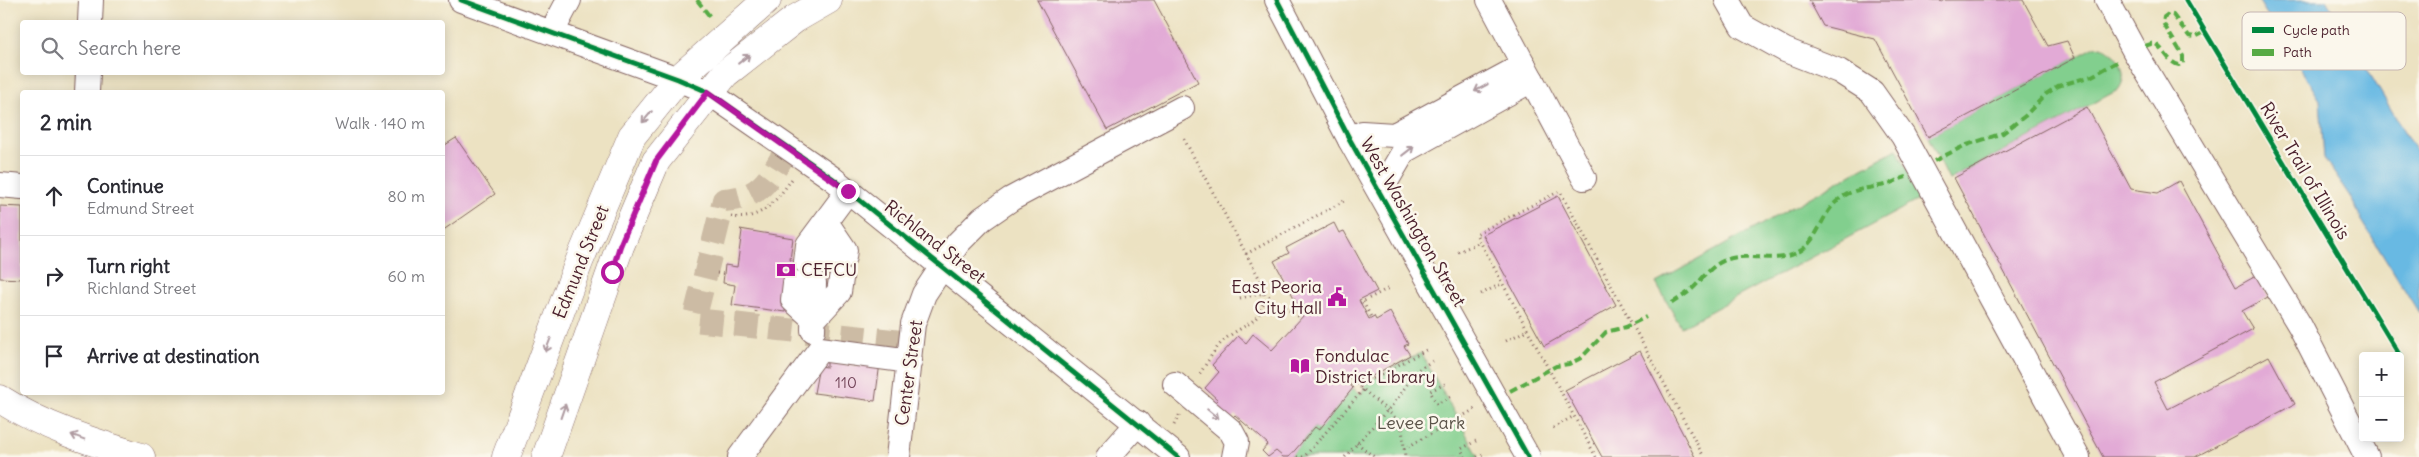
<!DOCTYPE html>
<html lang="en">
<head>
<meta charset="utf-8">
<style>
	body { margin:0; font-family:Delius,sans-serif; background:#f2f2f3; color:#2b2b33 }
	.controls { position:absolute; right:15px; bottom:15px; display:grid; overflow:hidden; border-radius:5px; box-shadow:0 2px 12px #0003 }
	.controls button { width:45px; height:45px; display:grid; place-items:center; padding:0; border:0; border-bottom:1px solid #e1e1e2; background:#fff; color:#2b2b33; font:25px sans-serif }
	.stop { position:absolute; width:15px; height:15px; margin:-11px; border:4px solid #b5179e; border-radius:50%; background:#fff }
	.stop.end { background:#b5179e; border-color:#fff; box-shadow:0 1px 5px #0008 }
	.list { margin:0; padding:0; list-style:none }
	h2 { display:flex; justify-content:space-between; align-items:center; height:65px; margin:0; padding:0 20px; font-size:21px }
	h2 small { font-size:16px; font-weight:400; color:#7c7c81 }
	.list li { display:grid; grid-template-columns:32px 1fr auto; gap:15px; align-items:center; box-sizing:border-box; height:80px; padding:0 20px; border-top:1px solid #e1e1e2 }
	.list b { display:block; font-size:19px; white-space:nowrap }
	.list p { margin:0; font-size:16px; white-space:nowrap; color:#7c7c81 }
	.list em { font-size:16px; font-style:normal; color:#7c7c81 }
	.icon { flex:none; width:28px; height:28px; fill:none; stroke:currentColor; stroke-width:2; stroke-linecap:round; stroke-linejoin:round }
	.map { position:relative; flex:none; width:2419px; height:457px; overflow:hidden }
	.search { position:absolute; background:#fff; box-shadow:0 2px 12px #0003; left:20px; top:20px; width:425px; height:55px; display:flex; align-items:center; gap:12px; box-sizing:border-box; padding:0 18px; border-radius:5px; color:#7c7c81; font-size:19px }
	.panel { position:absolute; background:#fff; box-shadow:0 2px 12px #0003; left:20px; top:90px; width:425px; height:305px; border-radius:5px }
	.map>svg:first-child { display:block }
</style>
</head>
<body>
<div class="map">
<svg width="2419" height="457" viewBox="0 0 2419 457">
	<rect width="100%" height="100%" fill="#fbf7ec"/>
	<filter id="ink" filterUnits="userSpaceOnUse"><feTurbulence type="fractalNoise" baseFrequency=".02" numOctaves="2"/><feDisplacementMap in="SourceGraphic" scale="10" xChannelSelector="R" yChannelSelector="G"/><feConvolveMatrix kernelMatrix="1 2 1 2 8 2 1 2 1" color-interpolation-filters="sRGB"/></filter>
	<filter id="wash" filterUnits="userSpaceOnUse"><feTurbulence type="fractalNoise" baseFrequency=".0096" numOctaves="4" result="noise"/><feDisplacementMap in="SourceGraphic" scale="20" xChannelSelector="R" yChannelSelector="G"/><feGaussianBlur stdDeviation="1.12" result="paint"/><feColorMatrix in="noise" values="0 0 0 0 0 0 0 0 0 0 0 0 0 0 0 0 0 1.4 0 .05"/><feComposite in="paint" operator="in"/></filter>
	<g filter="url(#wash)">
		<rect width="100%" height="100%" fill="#ece2c2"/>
		<!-- green -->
		<g fill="#82cf8e" stroke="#66775c">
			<path d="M 2101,46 C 2117,53 2131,74 2118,90 L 1949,180 L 1928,137 L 2095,47 Z"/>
			<polygon points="1897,149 1922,198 1681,327 1656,283"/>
			<polygon points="1421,353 1479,457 1289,457 1315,427 1319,429 1353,388 1361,394 1367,382"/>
		</g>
		<!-- water -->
		<polygon fill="#67b9e3" stroke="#586c87" points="2258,0 2326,0 2418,155 2419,313 2361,219 2353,201 2324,158 2320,100"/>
		<g id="blocks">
			<!-- building -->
			<g fill="#e2aad6">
				<polygon points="1037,0 1154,0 1198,82 1107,130"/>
				<polygon points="1809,0 1940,0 1941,2 1944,0 2023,0 2048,46 2067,41 2075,58 1928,137 1875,39 1823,26"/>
				<polygon points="2087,107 2131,189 2158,193 2179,181 2236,287 2256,276 2268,297 2242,311 2253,329 2154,382 2168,409 2269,356 2295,404 2195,457 2103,457 1954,178"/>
				<polygon points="456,138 495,194 442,231 442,147"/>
				<polygon points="1558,196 1616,305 1544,346 1483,235"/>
				<polygon points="0,206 22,207 22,279 0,278"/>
				<polygon points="1334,223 1339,233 1344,231 1377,291 1359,300 1369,319 1374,316 1376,320 1390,312 1408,344 1404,346 1410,355 1365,380 1362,375 1360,379 1353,373 1347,381 1353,388 1319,430 1315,427 1289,457 1283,457 1276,451 1268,457 1262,451 1268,444 1235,415 1230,420 1213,405 1218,400 1205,388 1219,372 1212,365 1238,336 1246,343 1253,334 1272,350 1304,315 1296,307 1298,305 1274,261 1289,253 1286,248"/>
				<polygon points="740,229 793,238 790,260 849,258 846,280 829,277 809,285 788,282 785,312 732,305 735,285 723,283 725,265 737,267 742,231"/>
				<polygon points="1640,351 1695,457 1602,457 1565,390"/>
				<polygon points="827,362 859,366 880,363 875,401 814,393 819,366 827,367"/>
			</g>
		</g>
	</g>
	<g filter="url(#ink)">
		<use href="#blocks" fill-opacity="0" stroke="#836360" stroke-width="1"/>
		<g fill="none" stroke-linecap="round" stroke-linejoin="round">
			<!-- minor-tunnel -->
			<g stroke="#ccbba4" stroke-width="24" stroke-dasharray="24 12" stroke-linecap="butt">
				<path d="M 788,148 C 768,179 764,197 724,200 L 694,320 L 911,343"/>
				<polyline points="824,279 826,257"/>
			</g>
			<!-- minor casing -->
			<g stroke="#836360" stroke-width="26">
				<g id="minor">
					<polyline points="461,0 678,79 708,92 832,178 1178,457"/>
					<polyline points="1277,0 1350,140 1528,457"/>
					<polyline points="1489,0 1584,178"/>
					<polyline points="1727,0 1742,26 1785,50 1839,71 1872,92 1903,136 2078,457"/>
					<polyline points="2107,0 2135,52 2300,326 2367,457"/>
					<polyline points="90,22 91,0"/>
					<polyline points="552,32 569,0"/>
					<polyline points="87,92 88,72"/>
					<polyline points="1350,140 1362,133 1394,135 1524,65"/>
					<polyline points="0,185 22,187"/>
					<polyline points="1377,187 1387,180 1404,151 1532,80"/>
					<polyline points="826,222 845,250 844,257"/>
					<polyline points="826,222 826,257"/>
					<polyline points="806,262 808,245 848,191"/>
					<polyline points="795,283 793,300 814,319"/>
					<polyline points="814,319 839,292 841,279"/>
					<polyline points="813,330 814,283"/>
					<polyline points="1175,384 1231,431 1237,442 1234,457"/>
					<polyline points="740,457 820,349 910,361"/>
					<polyline points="898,457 913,324 924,294 958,243 982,219 1011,199 1182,108"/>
					<polyline points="1108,457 1138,423"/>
				</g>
			</g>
			<!-- major casing -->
			<g stroke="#836360" stroke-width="29">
				<g id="major">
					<path d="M 0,399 C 44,427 92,442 141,457"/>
					<polyline points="506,457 579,262 632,136 678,79 767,0"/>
					<polyline points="546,457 620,246 656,161 725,74 795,19 828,0"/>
				</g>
			</g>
			<!-- path -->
			<g stroke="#836360" stroke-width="3" stroke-dasharray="1 4" stroke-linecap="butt">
				<path d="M 1184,139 L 1263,285 C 1268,325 1245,321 1223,341 C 1213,351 1206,365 1198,376"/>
				<path d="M 731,217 C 761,221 776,201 792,179"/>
				<polyline points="1458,252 1480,242"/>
				<polyline points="1246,254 1344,201"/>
				<polyline points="717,273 724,274"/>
				<polyline points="1481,294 1503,283"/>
				<polyline points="1240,298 1264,293 1301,318"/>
				<polyline points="1363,302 1371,317"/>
				<polyline points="1360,303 1391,287"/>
				<polyline points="756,312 757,308"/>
				<polyline points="1506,341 1527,330"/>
				<polyline points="1349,377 1399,421 1402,428 1405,457"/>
				<polyline points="1445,384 1430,391 1437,404 1451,396"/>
				<polyline points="1359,386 1426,350"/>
				<polyline points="1174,425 1180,414"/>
				<polyline points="1553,428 1574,416"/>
				<polyline points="1357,443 1374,457"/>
				<polyline points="1404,449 1475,409"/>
				<polyline points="1297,457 1304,457 1363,390"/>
				<polyline points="1345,457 1395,402 1416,371 1432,361"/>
				<polyline points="1465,457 1461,449 1476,441"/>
				<polyline points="1477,457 1483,454"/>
				<polyline points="1596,457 1476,234 1560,191 1704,457"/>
			</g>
			<!-- minor -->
			<use href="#minor" stroke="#fff" stroke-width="24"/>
			<!-- major -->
			<use href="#major" stroke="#fff" stroke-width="28"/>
			<!-- quiet -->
			<g stroke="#57aa44" stroke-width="4" stroke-dasharray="8 4" stroke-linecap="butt">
				<polyline points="697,0 711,18"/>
				<path d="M 2145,46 L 2154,43 C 2164,48 2168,63 2179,65 L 2183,62 L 2183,56 L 2163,23 L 2164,17 L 2168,14 L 2173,15 L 2189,36 L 2195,37 L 2205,32"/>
				<polyline points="1934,161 1964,146 2003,133 2025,116 2046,94 2058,86 2092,76 2117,62"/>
				<path d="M 1672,303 C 1678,299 1685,295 1691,290 C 1704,278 1710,265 1728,259 C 1752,252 1777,265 1800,251 C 1818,240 1821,216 1836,202 C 1851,188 1866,189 1885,185 C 1892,183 1899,179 1906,177"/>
				<polyline points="1510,391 1556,366 1569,364 1581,358 1606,332 1626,327 1646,317"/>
			</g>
			<!-- cycleway casing -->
			<g stroke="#fbf7ec" stroke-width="8">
				<g id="cycleway">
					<polyline points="461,0 678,79 708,92 832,178 1178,457"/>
					<polyline points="1277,0 1350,140 1528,457"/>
					<polyline points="2186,0 2400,356"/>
				</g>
			</g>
			<!-- cycleway -->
			<use href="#cycleway" stroke="#00873e" stroke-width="5"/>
		</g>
		<!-- one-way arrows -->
		<defs><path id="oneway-shaft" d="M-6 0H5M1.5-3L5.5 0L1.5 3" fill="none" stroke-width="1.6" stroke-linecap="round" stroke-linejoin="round" transform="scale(1.25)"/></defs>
		<g stroke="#ae9aa0">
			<use href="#oneway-shaft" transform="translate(744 59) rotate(-38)"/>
			<use href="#oneway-shaft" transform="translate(1481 88) rotate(152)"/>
			<use href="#oneway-shaft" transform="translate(647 117) rotate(130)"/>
			<use href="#oneway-shaft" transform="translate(1408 151) rotate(-38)"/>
			<use href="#oneway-shaft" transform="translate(548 345) rotate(111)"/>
			<use href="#oneway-shaft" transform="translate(563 411) rotate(-71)"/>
			<use href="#oneway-shaft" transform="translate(1213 414) rotate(39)"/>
			<use href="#oneway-shaft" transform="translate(78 437) rotate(-160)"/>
		</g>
	</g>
	<g fill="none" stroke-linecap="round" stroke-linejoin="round" filter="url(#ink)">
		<!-- route -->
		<polyline stroke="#b5179e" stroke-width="6" points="612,272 620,246 656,161 708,92 848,191"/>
	</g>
	<!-- icons -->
	<defs>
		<g id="bank-bare" transform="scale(1.5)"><path d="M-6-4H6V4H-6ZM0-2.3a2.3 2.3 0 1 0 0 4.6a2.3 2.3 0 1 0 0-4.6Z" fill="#b5179e" stroke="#fbf7ec" stroke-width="2.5" paint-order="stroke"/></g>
		<g id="civic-bare" transform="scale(1.5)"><path d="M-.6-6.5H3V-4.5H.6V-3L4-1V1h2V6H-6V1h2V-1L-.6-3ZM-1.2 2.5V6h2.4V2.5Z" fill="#b5179e" stroke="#fbf7ec" stroke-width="2.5" paint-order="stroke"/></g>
		<g id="library-bare" transform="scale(1.5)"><path d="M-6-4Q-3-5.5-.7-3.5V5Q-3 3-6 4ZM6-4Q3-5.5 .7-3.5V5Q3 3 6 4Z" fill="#b5179e" stroke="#fbf7ec" stroke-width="2.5" paint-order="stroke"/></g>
	</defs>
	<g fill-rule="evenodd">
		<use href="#bank-bare" x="786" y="270"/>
		<use href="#civic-bare" x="1337" y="297"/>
		<use href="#library-bare" x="1300" y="366"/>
	</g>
	<g text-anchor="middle" stroke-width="5" stroke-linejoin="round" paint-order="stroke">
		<!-- number labels -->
		<g font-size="15" fill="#704256">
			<text x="846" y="388">110</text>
		</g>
		<!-- street labels -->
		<g font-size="18" fill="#4a1f2b" stroke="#fbf7ec">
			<text transform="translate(2305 171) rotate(59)" y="6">River Trail of Illinois</text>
			<text transform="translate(1413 222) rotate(60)" y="6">West Washington Street</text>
			<text transform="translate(935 242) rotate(38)" y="6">Richland Street</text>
			<text transform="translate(581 262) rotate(-68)" y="6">Edmund Street</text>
			<text transform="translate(909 373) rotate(-82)" y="6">Center Street</text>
		</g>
		<!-- poi labels -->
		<g font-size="18" fill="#4a1f2b" stroke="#fbf7ec" text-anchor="start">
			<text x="801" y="276">CEFCU</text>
			<text x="1322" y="293" text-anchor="end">East Peoria<tspan x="1322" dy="21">City Hall</tspan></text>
			<text x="1315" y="362">Fondulac<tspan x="1315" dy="21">District Library</tspan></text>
		</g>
		<!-- park labels -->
		<g font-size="18" fill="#5b5449" stroke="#fbf7ec">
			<text x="1421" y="429">Levee Park</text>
		</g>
	</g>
	<!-- legend -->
	<rect x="2242" y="12" width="164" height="58" rx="8" fill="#fbf7ec" stroke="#c6b6b2" stroke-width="1"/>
	<rect x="2252" y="27" width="22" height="6" fill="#00873e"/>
	<rect x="2252" y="49" width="22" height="7" fill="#57aa44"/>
	<g font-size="14" fill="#4a1f2b">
		<text x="2283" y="35">Cycle path</text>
		<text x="2283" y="57">Path</text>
	</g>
</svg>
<div class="controls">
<button>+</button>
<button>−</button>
</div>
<div class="stop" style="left:612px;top:272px"></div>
<div class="stop end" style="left:848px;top:191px"></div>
<div class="search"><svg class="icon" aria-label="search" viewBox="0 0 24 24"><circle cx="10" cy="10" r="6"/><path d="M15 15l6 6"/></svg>Search here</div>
<section class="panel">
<h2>2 min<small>Walk · 140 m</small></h2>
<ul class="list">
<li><svg class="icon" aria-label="ahead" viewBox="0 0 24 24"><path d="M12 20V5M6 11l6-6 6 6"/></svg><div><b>Continue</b><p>Edmund Street</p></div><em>80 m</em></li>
<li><svg class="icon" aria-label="right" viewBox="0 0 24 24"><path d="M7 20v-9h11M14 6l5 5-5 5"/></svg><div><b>Turn right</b><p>Richland Street</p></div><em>60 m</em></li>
<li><svg class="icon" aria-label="arrive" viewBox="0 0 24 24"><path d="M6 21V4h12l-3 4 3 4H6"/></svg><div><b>Arrive at destination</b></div></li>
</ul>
</section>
</div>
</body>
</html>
